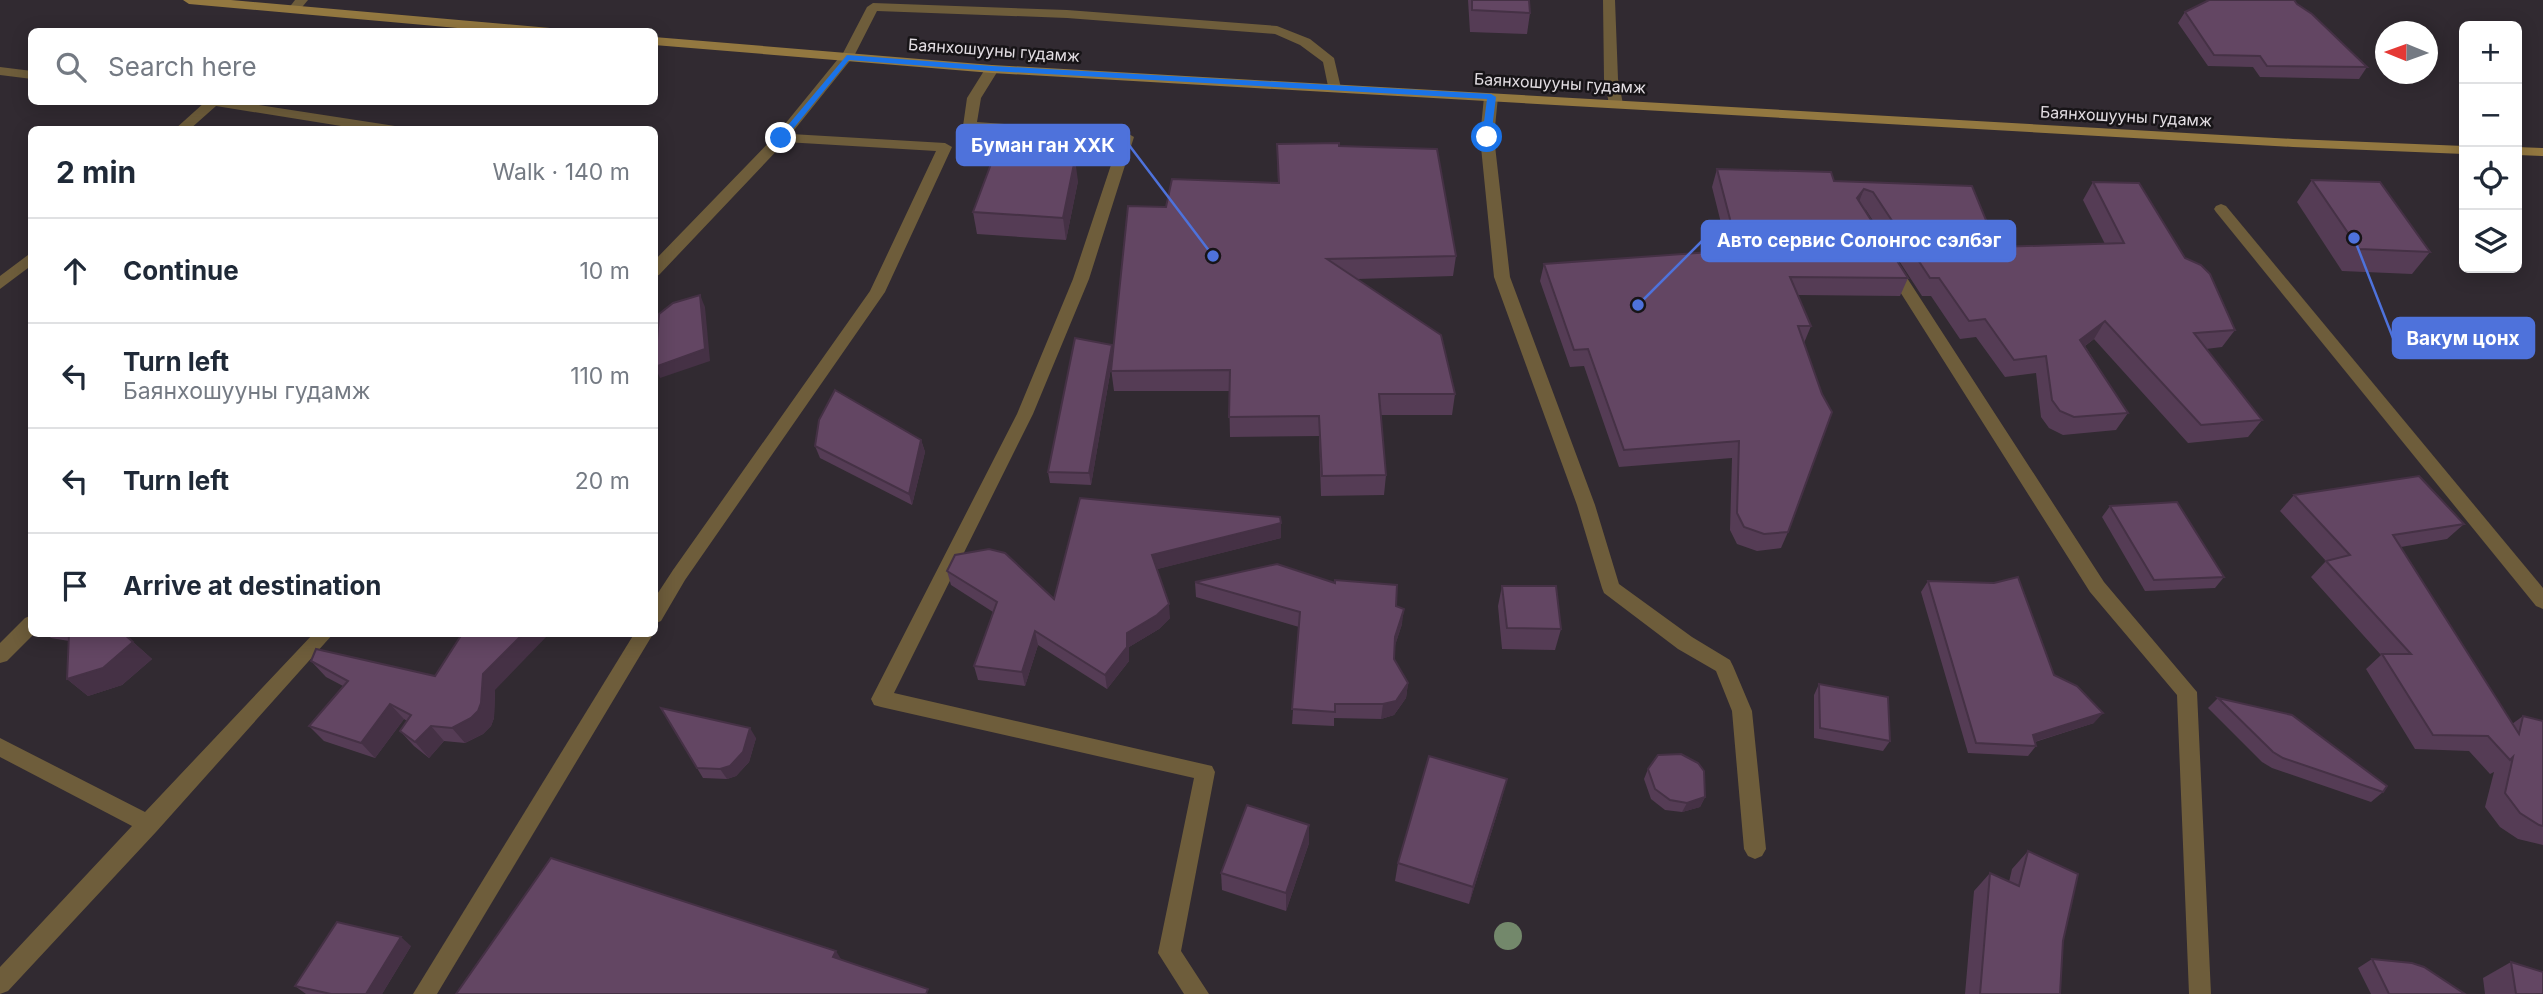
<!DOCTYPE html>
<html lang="en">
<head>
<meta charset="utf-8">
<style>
	body { margin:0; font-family:Inter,sans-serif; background:#f6f6f7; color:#1f2937 }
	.controls { position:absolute; right:21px; top:21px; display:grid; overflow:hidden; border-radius:10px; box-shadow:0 4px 18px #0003 }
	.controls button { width:63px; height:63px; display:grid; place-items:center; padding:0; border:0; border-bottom:2px solid #e0e1e3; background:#fff; color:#1f2937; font:35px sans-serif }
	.compass { position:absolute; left:2375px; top:21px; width:63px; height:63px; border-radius:50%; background:#fff; box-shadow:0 4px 18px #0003; rotate:271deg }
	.stop { position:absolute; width:21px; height:21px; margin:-16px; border:5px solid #1a73e8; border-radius:50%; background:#fff }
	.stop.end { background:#1a73e8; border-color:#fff; box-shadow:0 2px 7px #0008 }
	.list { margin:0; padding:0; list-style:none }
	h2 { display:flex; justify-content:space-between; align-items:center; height:91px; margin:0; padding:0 28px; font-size:30px }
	h2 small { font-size:23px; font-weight:400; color:#747a83 }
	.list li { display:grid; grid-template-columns:46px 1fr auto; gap:21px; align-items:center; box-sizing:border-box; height:105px; padding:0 28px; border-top:2px solid #e0e1e3 }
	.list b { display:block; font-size:26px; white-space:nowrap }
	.list p { margin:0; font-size:23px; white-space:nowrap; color:#747a83 }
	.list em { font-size:23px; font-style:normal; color:#747a83 }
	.icon { flex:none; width:38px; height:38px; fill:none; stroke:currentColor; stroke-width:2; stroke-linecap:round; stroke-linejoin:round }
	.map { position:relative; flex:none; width:2543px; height:994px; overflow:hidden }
	.search { position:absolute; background:#fff; box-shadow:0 4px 18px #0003; left:28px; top:28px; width:630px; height:77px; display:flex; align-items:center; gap:18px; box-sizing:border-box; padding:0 24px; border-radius:10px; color:#747a83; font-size:26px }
	.panel { position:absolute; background:#fff; box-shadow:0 4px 18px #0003; left:28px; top:126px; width:630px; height:511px; border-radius:10px }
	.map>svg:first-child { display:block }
</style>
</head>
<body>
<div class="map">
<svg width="2543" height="994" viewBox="0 0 2543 994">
	<rect width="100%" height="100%" fill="#312a31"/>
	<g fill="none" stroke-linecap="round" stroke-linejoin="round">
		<!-- service -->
		<g fill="#6e5d3b" fill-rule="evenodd">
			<polygon points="1603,0 1615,0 1618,79 1623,104 1616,108 1609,104 1604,79"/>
			<polygon points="873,3 1067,10 1277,26 1310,39 1334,58 1341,88 1339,91 1329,91 1323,62 1300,45 1275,34 1067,18 877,11 852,60 842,60 841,57 867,7"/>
		</g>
		<!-- minor -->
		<g fill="#6e5d3b" fill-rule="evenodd">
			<polygon points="295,0 308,0 298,12 290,12 288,9"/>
			<polygon points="847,53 853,57 791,134 945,143 952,147 885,292 685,580 661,621 654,624 654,599 673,570 870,291 936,151 785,142 659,275 654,276 654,261 776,135 842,54"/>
			<polygon points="992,65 999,69 981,98 977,122 1127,133 1134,137 1089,279 1033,414 894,693 1212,766 1215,772 1181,951 1209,994 1184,994 1158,953 1194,778 881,707 874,705 871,699 1017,414 1073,279 1119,141 965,129 963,126 967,98 987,66"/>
			<polygon points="0,67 32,71 32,79 0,75"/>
			<polygon points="1491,93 1498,97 1494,137 1510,277 1595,505 1619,584 1692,637 1730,660 1733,666 1752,711 1766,849 1762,856 1755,859 1748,856 1744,849 1732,711 1716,671 1678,649 1604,593 1602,588 1577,505 1494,277 1480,137 1484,97"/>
			<polygon points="205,102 239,102 395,126 401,130 366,130 216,106 189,130 174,130"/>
			<polygon points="2221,204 2226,206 2543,588 2543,609 2536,606 2216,212 2214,209 2216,206"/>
			<polygon points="32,252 32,265 0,289 0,276"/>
			<polygon points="1893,263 1898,264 2104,582 2197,692 2211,994 2189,994 2177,695 2090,592 1885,268"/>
			<polygon points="32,615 32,634 34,634 7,661 0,663 0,643 25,618"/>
			<polygon points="313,634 333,634 156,832 8,991 0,994 0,967 132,826 0,757 0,738 145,812"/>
			<polygon points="634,634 653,634 437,994 413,994"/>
		</g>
		<!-- secondary -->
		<g fill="#937840" fill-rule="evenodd">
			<polygon points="183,0 231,0 550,28 556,32 502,32 189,4"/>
			<polygon points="654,37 992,65 2293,139 2464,146 2464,154 2293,147 992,73 654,45"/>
			<polygon points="2517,147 2543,148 2543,156 2517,155"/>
		</g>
	</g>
	<!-- trees -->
	<circle fill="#73886b" cx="1508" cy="936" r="14"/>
	<!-- wall -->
	<g fill="#553c55">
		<polygon points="1468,0 1529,0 1530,13 1527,34 1470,32"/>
		<polygon points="2297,4 2367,67 2359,79 2260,77 2253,67 2208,66 2178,23 2185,12"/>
		<polygon points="1277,144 1339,146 1456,256 1453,276 1357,279 1455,394 1452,415 1381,415 1386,475 1384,495 1321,496 1319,436 1230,437 1229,391 1114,391 1111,368 1091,485 1050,483 1048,472 1112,345 1113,352 1166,207 1278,183"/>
		<polygon points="1717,169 1834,181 1972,186 1997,247 2105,244 2083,200 2093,182 2185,258 2235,330 2222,347 2206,349 2262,420 2248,437 2188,443 2094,339 2085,346 2128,413 2116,430 2063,435 2049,428 2041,417 2036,373 2005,377 1976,337 1960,339 1931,296 1922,296 1866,210 1864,209 1908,278 1900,296 1798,295 1811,326 1804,343 1788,532 1781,548 1757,551 1737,544 1730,530 1732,458 1619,467 1584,366 1570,367 1540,281 1544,264 1728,251 1712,187"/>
		<polygon points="2312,180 2430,252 2412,274 2342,271 2297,202"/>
		<polygon points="1078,181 1066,240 977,234 973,212"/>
		<polygon points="921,440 925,452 912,505 820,458 815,446"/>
		<polygon points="2294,495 2464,524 2447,539 2401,547 2512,724 2523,716 2543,721 2543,845 2518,839 2500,827 2485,807 2494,772 2490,774 2469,751 2415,749 2366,669 2381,655 2311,577 2326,561 2280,511"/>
		<polygon points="1080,498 1281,538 1157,569 1170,618 1159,629 1129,647 1129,661 1107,689 1038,645 1025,686 978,680 974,666 993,612 951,585 947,571 1054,599"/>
		<polygon points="2110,506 2224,577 2215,588 2145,591 2102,517"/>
		<polygon points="1928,581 2054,675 2094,723 2035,742 2036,746 2028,756 1968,753 1921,592"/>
		<polygon points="1195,582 1396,606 1402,624 1394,648 1394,659 1408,683 1406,698 1394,715 1381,719 1334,718 1334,726 1292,724 1299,627 1196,597"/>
		<polygon points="1502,586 1561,629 1555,650 1502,649 1498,606"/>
		<polygon points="46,634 124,634 152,659 122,685 88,696 67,679 69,641 51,638"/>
		<polygon points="311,661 435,676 495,690 494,718 491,726 483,734 465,743 444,741 429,758 414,746 400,731 407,721 404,719 375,758 324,741 309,726 343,686 326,677"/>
		<polygon points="1819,684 1890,741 1883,751 1814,738 1814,695"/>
		<polygon points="2218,698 2383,792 2371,802 2272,768 2262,762 2208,708"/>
		<polygon points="661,708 756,738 749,762 736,776 727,779 703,778"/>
		<polygon points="1648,769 1705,797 1700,807 1682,812 1665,810 1651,799 1644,779"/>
		<polygon points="1502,798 1469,904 1395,881 1398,863"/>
		<polygon points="1309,843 1286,911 1222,890 1221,873"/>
		<polygon points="2028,851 2063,941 2060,994 1965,994 1974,891 1990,873 2009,882 2012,869"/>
		<polygon points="411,946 382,994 306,994 295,986"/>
		<polygon points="2372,959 2465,994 2371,994 2358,968"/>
		<polygon points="2511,962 2543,994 2485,994 2483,978"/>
	</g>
	<!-- shaded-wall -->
	<g fill="#453145">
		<polygon points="1075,159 1078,181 1066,240 1063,218"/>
		<polygon points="1864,189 1857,207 1857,198"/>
		<polygon points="700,295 705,307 710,361 660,378 655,367"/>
		<polygon points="2105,321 2094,339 2070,357 2080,340"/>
		<polygon points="1112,345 1113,356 1091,485 1089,473"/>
		<polygon points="921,440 925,452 912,505 909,494"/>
		<polygon points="1281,523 1281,538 1154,570 1152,555"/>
		<polygon points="1169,604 1170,618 1159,629 1129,647 1129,661 1107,689 1105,675 1127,633"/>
		<polygon points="1404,609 1402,624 1393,652 1395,637"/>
		<polygon points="1035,631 1038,645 1025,686 1022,672"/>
		<polygon points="523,634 549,634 495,690 494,718 491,726 483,734 465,743 452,728 483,674"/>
		<polygon points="133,642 152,659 122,685 88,696 67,679"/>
		<polygon points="1408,683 1406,698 1394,715 1381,719 1383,704"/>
		<polygon points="390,704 404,719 375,758 361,743"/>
		<polygon points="2103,713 2094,723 2024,745 2033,735"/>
		<polygon points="431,726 444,741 429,758 415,742"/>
		<polygon points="750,728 756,738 749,762 736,776 727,779 720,769"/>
		<polygon points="1507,779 1502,798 1469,904 1473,887"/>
		<polygon points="1705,797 1700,807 1682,812 1687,803"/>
		<polygon points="1309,825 1309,843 1286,911 1286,893"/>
		<polygon points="401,937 411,946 382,994 366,994"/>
		<polygon points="836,951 849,972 833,957"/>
	</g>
	<!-- building -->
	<g fill="#634663" stroke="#453145" stroke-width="2">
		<polygon points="1472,0 1529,0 1530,13 1472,10"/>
		<polygon points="2209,0 2294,0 2297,4 2312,14 2367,67 2267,66 2260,56 2214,55 2185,12"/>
		<polygon points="1339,143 1339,146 1437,149 1456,256 1327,259 1441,335 1455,394 1379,394 1386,475 1322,476 1319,416 1229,417 1230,370 1111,371 1128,206 1166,207 1172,179 1279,183 1277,144"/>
		<polygon points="994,156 1075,159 1063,218 973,212"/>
		<polygon points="1717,169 1831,172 1834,181 1972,186 1997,247 2124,243 2093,182 2139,183 2185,258 2201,265 2210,274 2235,330 2194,333 2262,420 2201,425 2105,321 2080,340 2128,413 2074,417 2060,411 2052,400 2046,356 2014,360 1985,319 1969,321 1939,278 1930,278 1873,192 1864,189 1857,198 1908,278 1790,277 1811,326 1798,326 1822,394 1832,412 1788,532 1764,534 1744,527 1737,513 1739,441 1624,450 1588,349 1574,350 1544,264 1738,250"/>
		<polygon points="2312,180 2380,182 2430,252 2359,249"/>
		<polygon points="700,295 705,349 655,367 659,314 673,303"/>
		<polygon points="1075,338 1112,345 1089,473 1048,472"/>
		<polygon points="835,390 921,440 909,494 815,446 819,420"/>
		<polygon points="2419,476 2464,524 2393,535 2519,734 2523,716 2543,721 2543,826 2539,825 2520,813 2505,793 2513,757 2510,760 2488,736 2433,735 2382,654 2411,654 2326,561 2350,555 2294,495"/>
		<polygon points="1080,498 1280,517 1281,523 1152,555 1169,604 1157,615 1127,633 1127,647 1105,675 1035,631 1022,672 974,666 997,602 947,571 955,555 989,549 1005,553 1054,599"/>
		<polygon points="2177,502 2224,577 2154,580 2110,506"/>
		<polygon points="1277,564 1335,583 1335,580 1397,585 1396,606 1404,609 1395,637 1394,659 1408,683 1396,701 1383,704 1335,704 1335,712 1292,709 1300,612 1195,582"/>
		<polygon points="2018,577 2054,675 2077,686 2103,713 2033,735 2036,746 1976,743 1928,581 1994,583"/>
		<polygon points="1502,586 1556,586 1561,629 1507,628"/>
		<polygon points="69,634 124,634 133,642 103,668 67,679"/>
		<polygon points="462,634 523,634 483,674 481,703 478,711 471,718 452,728 431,726 415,742 400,731 411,715 390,704 361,743 309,726 348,681 311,661 316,649 435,676"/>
		<polygon points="1819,684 1888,697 1890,741 1820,728"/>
		<polygon points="2218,698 2292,715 2387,786 2383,792 2283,758 2273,752"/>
		<polygon points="661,708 750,728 743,752 730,766 720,769 697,768"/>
		<polygon points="1681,754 1698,763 1704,771 1705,797 1687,803 1670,800 1655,789 1648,769 1658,755"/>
		<polygon points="1429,756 1507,779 1473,887 1398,863"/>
		<polygon points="1247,805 1309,825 1286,893 1221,873"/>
		<polygon points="2028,851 2078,874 2063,941 2060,994 1980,994 1990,873 2019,886"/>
		<polygon points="551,858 836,951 833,957 928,989 926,994 456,994"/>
		<polygon points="337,922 401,937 366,994 331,994 295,986"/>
		<polygon points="2372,959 2412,963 2424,967 2465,994 2389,994"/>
		<polygon points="2511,962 2543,972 2543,994 2516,994"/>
	</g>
	<!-- route -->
	<polygon fill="#1a73e8" points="847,55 992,66 1491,94 1496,97 1491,137 1487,140 1482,137 1487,99 992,71 849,60 784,140 778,140 778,137"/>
	<g text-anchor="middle" stroke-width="5" stroke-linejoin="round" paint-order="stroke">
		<!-- far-street labels -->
		<g font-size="16" fill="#e3dee3" stroke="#171417">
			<text transform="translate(994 50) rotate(4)" y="6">Баянхошууны гудамж</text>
			<text transform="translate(1560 83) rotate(3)" y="6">Баянхошууны гудамж</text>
			<text transform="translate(2126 116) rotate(3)" y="6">Баянхошууны гудамж</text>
		</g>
	</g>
	<!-- callouts -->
	<path fill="none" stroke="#4e72db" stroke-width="2.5" d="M1213 256L1129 145M1638 305L1702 241M2354 238L2393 338"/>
	<g fill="#4e72db" stroke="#171417" stroke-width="2.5">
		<circle cx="1213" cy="256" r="7"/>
		<circle cx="1638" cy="305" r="7"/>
		<circle cx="2354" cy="238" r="7"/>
	</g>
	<g fill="#4e72db" stroke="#4e72db" stroke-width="2.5">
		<rect x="957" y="125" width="172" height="40" rx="7"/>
		<rect x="1702" y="221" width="313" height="40" rx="7"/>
		<rect x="2393" y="318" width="141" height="40" rx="7"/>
	</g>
	<g font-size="19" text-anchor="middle" font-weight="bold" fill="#fff">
		<text x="1043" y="152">Буман ган ХХК</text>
		<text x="1859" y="247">Авто сервис Солонгос сэлбэг</text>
		<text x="2463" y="345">Вакум цонх</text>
	</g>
</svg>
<div class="controls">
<button>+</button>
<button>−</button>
<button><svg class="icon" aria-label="locate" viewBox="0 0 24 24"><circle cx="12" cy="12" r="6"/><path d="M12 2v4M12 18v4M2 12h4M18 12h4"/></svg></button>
<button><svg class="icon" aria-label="layers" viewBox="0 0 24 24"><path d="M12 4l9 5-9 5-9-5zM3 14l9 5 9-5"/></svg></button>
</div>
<svg class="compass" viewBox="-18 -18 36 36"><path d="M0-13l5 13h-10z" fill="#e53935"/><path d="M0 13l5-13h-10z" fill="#747a83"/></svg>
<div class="stop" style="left:1487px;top:137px"></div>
<div class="stop end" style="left:781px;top:138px"></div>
<div class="search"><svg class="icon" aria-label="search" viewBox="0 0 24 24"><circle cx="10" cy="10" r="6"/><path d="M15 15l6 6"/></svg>Search here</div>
<section class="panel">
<h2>2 min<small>Walk · 140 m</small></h2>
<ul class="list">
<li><svg class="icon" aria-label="ahead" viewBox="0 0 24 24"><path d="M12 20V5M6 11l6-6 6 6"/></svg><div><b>Continue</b></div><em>10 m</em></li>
<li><svg class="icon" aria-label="left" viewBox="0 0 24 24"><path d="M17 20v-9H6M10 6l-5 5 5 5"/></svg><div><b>Turn left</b><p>Баянхошууны гудамж</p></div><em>110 m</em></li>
<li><svg class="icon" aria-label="left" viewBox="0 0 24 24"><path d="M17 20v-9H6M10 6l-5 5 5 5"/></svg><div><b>Turn left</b></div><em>20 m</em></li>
<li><svg class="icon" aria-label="arrive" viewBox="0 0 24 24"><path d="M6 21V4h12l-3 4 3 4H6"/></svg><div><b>Arrive at destination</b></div></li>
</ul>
</section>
</div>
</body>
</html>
